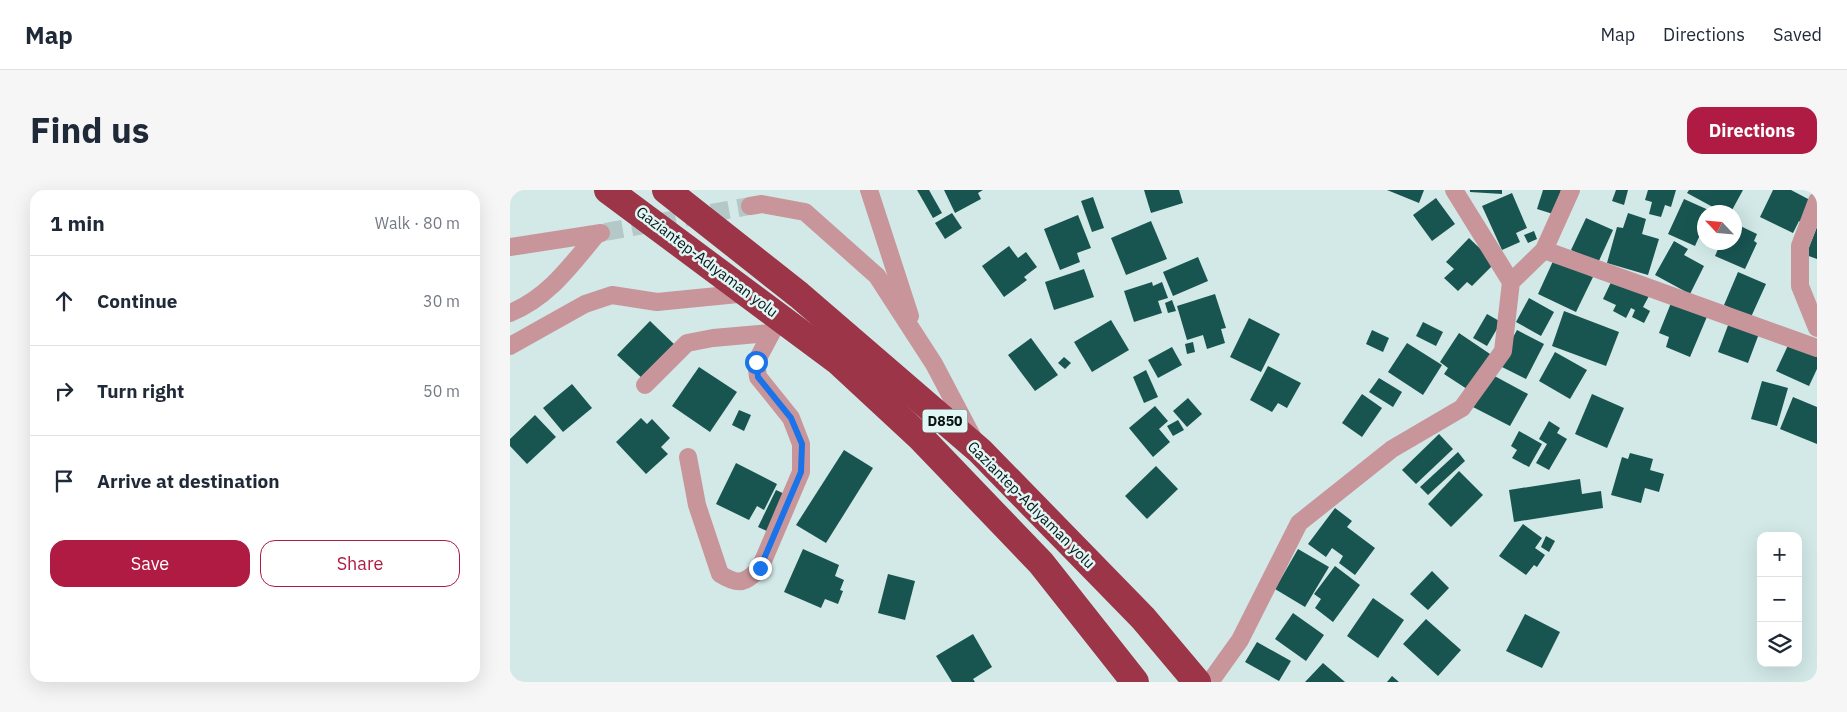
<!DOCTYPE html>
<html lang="en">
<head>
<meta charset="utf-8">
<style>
	body { margin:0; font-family:"IBM Plex Sans",sans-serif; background:#f6f6f7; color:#1f2937 }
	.controls { position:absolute; right:15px; bottom:15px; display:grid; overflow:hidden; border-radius:10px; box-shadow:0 5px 20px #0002 }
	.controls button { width:45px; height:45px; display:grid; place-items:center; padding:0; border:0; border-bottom:1px solid #e0e1e3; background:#fff; color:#1f2937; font:25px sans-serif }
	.compass { position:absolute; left:1187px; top:15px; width:45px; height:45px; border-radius:50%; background:#fff; box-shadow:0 5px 20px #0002; rotate:296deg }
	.stop { position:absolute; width:15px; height:15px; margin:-11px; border:4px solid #1a73e8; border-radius:50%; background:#fff }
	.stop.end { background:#1a73e8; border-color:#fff; box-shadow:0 1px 5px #0008 }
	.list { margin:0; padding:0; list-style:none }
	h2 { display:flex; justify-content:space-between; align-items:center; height:65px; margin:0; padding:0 20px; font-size:21px }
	h2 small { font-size:16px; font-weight:400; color:#747a83 }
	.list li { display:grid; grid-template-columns:32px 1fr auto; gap:15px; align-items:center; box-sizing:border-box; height:90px; padding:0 20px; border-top:1px solid #e0e1e3 }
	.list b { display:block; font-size:19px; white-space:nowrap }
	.list em { font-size:16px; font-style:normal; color:#747a83 }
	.actions { display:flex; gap:10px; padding:15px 20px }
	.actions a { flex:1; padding:11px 0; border:1px solid #af1b42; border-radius:15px; text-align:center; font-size:18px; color:#af1b42 }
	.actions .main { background:#af1b42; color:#fff }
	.icon { flex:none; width:28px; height:28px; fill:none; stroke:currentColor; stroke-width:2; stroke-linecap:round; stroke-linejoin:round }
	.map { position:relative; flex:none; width:1307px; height:492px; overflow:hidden; border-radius:15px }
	header { display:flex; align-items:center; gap:30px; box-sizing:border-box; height:70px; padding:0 25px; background:#fff; border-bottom:1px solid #e0e1e3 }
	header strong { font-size:24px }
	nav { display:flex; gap:28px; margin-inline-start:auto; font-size:18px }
	.intro { display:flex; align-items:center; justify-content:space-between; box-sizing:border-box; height:120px; padding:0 30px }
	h1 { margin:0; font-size:35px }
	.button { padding:12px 22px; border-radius:15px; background:#af1b42; color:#fff; font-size:18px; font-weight:700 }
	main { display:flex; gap:30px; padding:0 30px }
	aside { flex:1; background:#fff; border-radius:15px; box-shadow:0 5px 20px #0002 }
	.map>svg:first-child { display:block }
</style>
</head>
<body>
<header>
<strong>Map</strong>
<nav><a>Map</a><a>Directions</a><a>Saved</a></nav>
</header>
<div class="intro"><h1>Find us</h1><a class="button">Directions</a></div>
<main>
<aside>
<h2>1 min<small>Walk · 80 m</small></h2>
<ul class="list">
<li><svg class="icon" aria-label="ahead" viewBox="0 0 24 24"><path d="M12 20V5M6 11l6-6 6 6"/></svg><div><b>Continue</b></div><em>30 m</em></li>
<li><svg class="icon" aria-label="right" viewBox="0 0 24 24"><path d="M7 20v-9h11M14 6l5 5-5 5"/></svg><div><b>Turn right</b></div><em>50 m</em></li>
<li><svg class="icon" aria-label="arrive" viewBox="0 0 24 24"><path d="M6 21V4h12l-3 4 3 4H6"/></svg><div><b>Arrive at destination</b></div></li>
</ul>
<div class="actions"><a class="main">Save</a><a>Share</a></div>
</aside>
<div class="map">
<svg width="1307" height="492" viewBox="0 0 1307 492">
	<rect width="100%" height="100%" fill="#d2e9e7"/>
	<!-- building -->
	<g fill="#185551">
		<polygon points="407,0 419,0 432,23 423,28"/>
		<polygon points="434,0 473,0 468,3 471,9 445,23"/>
		<polygon points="634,0 669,0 673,13 641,23"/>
		<polygon points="877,0 914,0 909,13"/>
		<polygon points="960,0 992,0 992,4 960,2"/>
		<polygon points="1033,0 1051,0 1043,24 1027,19"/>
		<polygon points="1106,0 1118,0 1114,15 1102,11"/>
		<polygon points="1138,0 1166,0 1161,17 1155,15 1151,27 1139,24 1142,12 1135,10"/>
		<polygon points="1179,0 1233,0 1221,22 1212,22 1177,3"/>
		<polygon points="1263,0 1281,0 1300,10 1294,34 1289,31 1283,43 1250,27"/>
		<polygon points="1002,3 1017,38 1006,43 1010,52 992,60 972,16"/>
		<polygon points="583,7 594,38 582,42 571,11"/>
		<polygon points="926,8 945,34 922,51 903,25"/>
		<polygon points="1174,9 1203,22 1194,22 1194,36 1185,56 1158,44"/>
		<polygon points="442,23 452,38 435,49 425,33"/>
		<polygon points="1118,23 1136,29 1132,44 1149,49 1138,85 1097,73 1107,37 1113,38"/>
		<polygon points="568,25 581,58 567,63 570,72 550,80 534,39"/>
		<polygon points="1076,28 1103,40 1088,73 1061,60"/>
		<polygon points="641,31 657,69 616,85 601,48"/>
		<polygon points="1224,33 1247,44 1244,51 1247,53 1235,79 1205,66 1211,52 1224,52"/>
		<polygon points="1307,37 1307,69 1296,65"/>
		<polygon points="1024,41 1027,49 1018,53 1014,45"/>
		<polygon points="959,48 985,73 962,96 957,92 948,101 934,88 944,79 936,72"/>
		<polygon points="1164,51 1178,59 1174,65 1194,76 1180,104 1145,85"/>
		<polygon points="499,56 508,68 516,62 527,77 514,87 517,90 494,107 472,76"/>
		<polygon points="688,67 698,91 663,106 653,82"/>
		<polygon points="1044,69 1083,87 1066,122 1028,104"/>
		<polygon points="574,79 584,107 544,120 535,92"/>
		<polygon points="1228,82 1256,94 1241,127 1214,115"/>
		<polygon points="1103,88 1139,106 1133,117 1140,121 1134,133 1122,127 1125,120 1121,118 1116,128 1103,121 1106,115 1093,109"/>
		<polygon points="642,92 643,96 652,92 658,108 648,111 652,123 624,132 614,101"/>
		<polygon points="705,104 716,138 711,139 715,153 697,159 693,145 677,150 667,116"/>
		<polygon points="1019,108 1044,122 1031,146 1006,132"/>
		<polygon points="1163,108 1199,122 1180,167 1156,157 1159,147 1149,143"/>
		<polygon points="662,110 666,121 658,123 655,113"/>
		<polygon points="1054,121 1109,142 1096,176 1042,156"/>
		<polygon points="977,124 991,132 977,156 963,148"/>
		<polygon points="739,128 770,144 751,182 720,167"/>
		<polygon points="601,130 619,160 582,182 564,152"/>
		<polygon points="1220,130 1250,141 1238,173 1208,162"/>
		<polygon points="140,131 166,156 134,190 107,165"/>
		<polygon points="913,132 933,142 926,156 906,146"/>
		<polygon points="862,140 879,148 873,162 856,154"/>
		<polygon points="1007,140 1034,154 1016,189 988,175"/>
		<polygon points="949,143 983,166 960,201 934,184 938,178 930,172"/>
		<polygon points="521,148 548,185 525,201 498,165"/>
		<polygon points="1280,151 1307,163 1307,179 1299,196 1266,181"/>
		<polygon points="683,152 685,162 677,164 675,154"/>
		<polygon points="897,153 932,175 913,205 878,182"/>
		<polygon points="662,157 672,175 648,188 638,170"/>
		<polygon points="1045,162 1077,180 1060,209 1029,191"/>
		<polygon points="554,167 561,173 555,179 548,173"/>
		<polygon points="758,176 791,193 777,218 768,213 762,222 740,210"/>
		<polygon points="189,177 227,202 200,242 162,216"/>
		<polygon points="636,180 648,207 634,213 623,187"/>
		<polygon points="979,183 1018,204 1000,236 961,216"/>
		<polygon points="869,188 892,202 883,217 859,202"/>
		<polygon points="1252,191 1278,198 1267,236 1241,229"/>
		<polygon points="62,194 82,218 53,242 33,218"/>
		<polygon points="852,204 872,218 852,247 832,233"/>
		<polygon points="1082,204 1114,218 1097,258 1065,244"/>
		<polygon points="1283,207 1307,217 1307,254 1270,239"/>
		<polygon points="678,208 692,224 677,237 663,221"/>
		<polygon points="645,216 658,231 649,239 660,252 643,267 619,238"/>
		<polygon points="229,220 241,225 234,241 222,235"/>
		<polygon points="25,225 46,247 17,274 0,256 0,249"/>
		<polygon points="131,228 137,234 142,229 160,248 151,257 158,264 136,284 106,252"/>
		<polygon points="668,230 674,240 663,246 657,236"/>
		<polygon points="1039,231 1050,238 1047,243 1057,249 1039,280 1026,273 1037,254 1029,249"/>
		<polygon points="1009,241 1032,254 1019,277 1002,268 1007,260 1001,256"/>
		<polygon points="929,244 943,259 906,294 892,280"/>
		<polygon points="334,260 363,278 316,353 286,335"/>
		<polygon points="948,262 955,271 918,305 910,297"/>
		<polygon points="1120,263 1143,269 1140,280 1154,284 1149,302 1135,298 1131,313 1101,305 1112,267 1118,269"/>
		<polygon points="226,273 267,294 254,320 247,316 239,330 206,314"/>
		<polygon points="646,276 668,299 637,329 615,306"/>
		<polygon points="949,281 973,305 941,337 918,314"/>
		<polygon points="1070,289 1072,304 1091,301 1093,318 1004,332 999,300"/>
		<polygon points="266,300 279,306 261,343 248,337"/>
		<polygon points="825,318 842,331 837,337 865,358 845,385 829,373 833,366 822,358 816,367 798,354"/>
		<polygon points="1013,334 1032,348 1025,358 1035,365 1027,377 1024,375 1016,385 989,366"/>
		<polygon points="1036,346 1045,351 1039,362 1031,357"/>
		<polygon points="293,359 329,375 325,386 334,390 330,400 333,401 328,414 315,409 311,418 274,402"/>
		<polygon points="788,359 819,377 795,417 765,399"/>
		<polygon points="825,376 850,395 823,432 805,418 811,409 804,404"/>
		<polygon points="922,381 939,398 918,420 900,404"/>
		<polygon points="378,384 405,391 395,430 368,423"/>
		<polygon points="863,408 894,430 868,468 837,446"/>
		<polygon points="783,423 814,445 796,471 765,449"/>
		<polygon points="1015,424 1050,442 1032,478 996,461"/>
		<polygon points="916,429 951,460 928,486 893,454"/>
		<polygon points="463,444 482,477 463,489 465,492 442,492 426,466"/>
		<polygon points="747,452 781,471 769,491 735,472"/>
		<polygon points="813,473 835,492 795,492"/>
		<polygon points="882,486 889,492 877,492"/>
	</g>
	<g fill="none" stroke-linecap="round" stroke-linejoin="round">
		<!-- street-tunnel -->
		<polyline stroke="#b4c9c7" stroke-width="18" stroke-dasharray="18 9" stroke-linecap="butt" points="95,42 240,16"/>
		<!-- street -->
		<g stroke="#c8969a" stroke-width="18">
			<polyline points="359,0 400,126"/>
			<polyline points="944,0 1001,92"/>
			<polyline points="1307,11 1290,56 1290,96 1307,138"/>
			<polyline points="240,16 252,14 295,22 367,86 424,174 463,248"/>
			<polyline points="0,57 91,43"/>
			<polyline points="1034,60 1307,158"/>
			<path d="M 0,123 C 39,107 61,75 87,44"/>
			<polyline points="0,156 75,114 102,105 147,112 238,103"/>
			<polyline points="135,195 177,153 203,148 260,143"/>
			<path d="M 178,267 L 187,315 L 210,384 C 229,396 236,393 250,378 L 291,282 L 291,254 L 281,228 L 248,187 L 246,172 L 270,127"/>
			<polyline points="700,492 730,450 789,333 882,259 952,218 993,161 1001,92 1034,60 1061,0"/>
		</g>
		<!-- highway -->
		<g stroke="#9b3547" stroke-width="28">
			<polyline points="98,0 328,171 411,248 531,373 625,492"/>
			<polyline points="156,0 289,105 470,261 633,428 687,492"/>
		</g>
	</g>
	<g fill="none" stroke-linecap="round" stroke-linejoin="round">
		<!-- route -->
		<polyline stroke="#1a73e8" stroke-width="6" points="246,172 248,187 281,228 292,254 291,282 250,378"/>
	</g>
	<g text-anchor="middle" stroke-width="5" stroke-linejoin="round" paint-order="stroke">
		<!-- shield labels -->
		<rect fill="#dff6f4" stroke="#4b5756" stroke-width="1" x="412.5" y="219.5" width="45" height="23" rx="4"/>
		<g font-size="14" font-weight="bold" fill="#0b1313">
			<text x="435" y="236">D850</text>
		</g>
		<!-- street labels -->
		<g font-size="15" fill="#0b1313" stroke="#dff6f4">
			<text transform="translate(197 72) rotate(37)" y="5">Gaziantep-Adıyaman yolu</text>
			<text transform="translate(521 315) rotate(45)" y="5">Gaziantep-Adıyaman yolu</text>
		</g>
	</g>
</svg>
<div class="controls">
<button>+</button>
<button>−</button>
<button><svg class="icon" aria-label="layers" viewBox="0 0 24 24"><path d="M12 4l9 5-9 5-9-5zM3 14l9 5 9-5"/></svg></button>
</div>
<svg class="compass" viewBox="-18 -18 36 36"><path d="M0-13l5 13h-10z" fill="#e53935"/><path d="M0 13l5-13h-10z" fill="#747a83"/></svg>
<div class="stop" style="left:246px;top:172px"></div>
<div class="stop end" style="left:250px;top:378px"></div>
</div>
</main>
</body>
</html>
